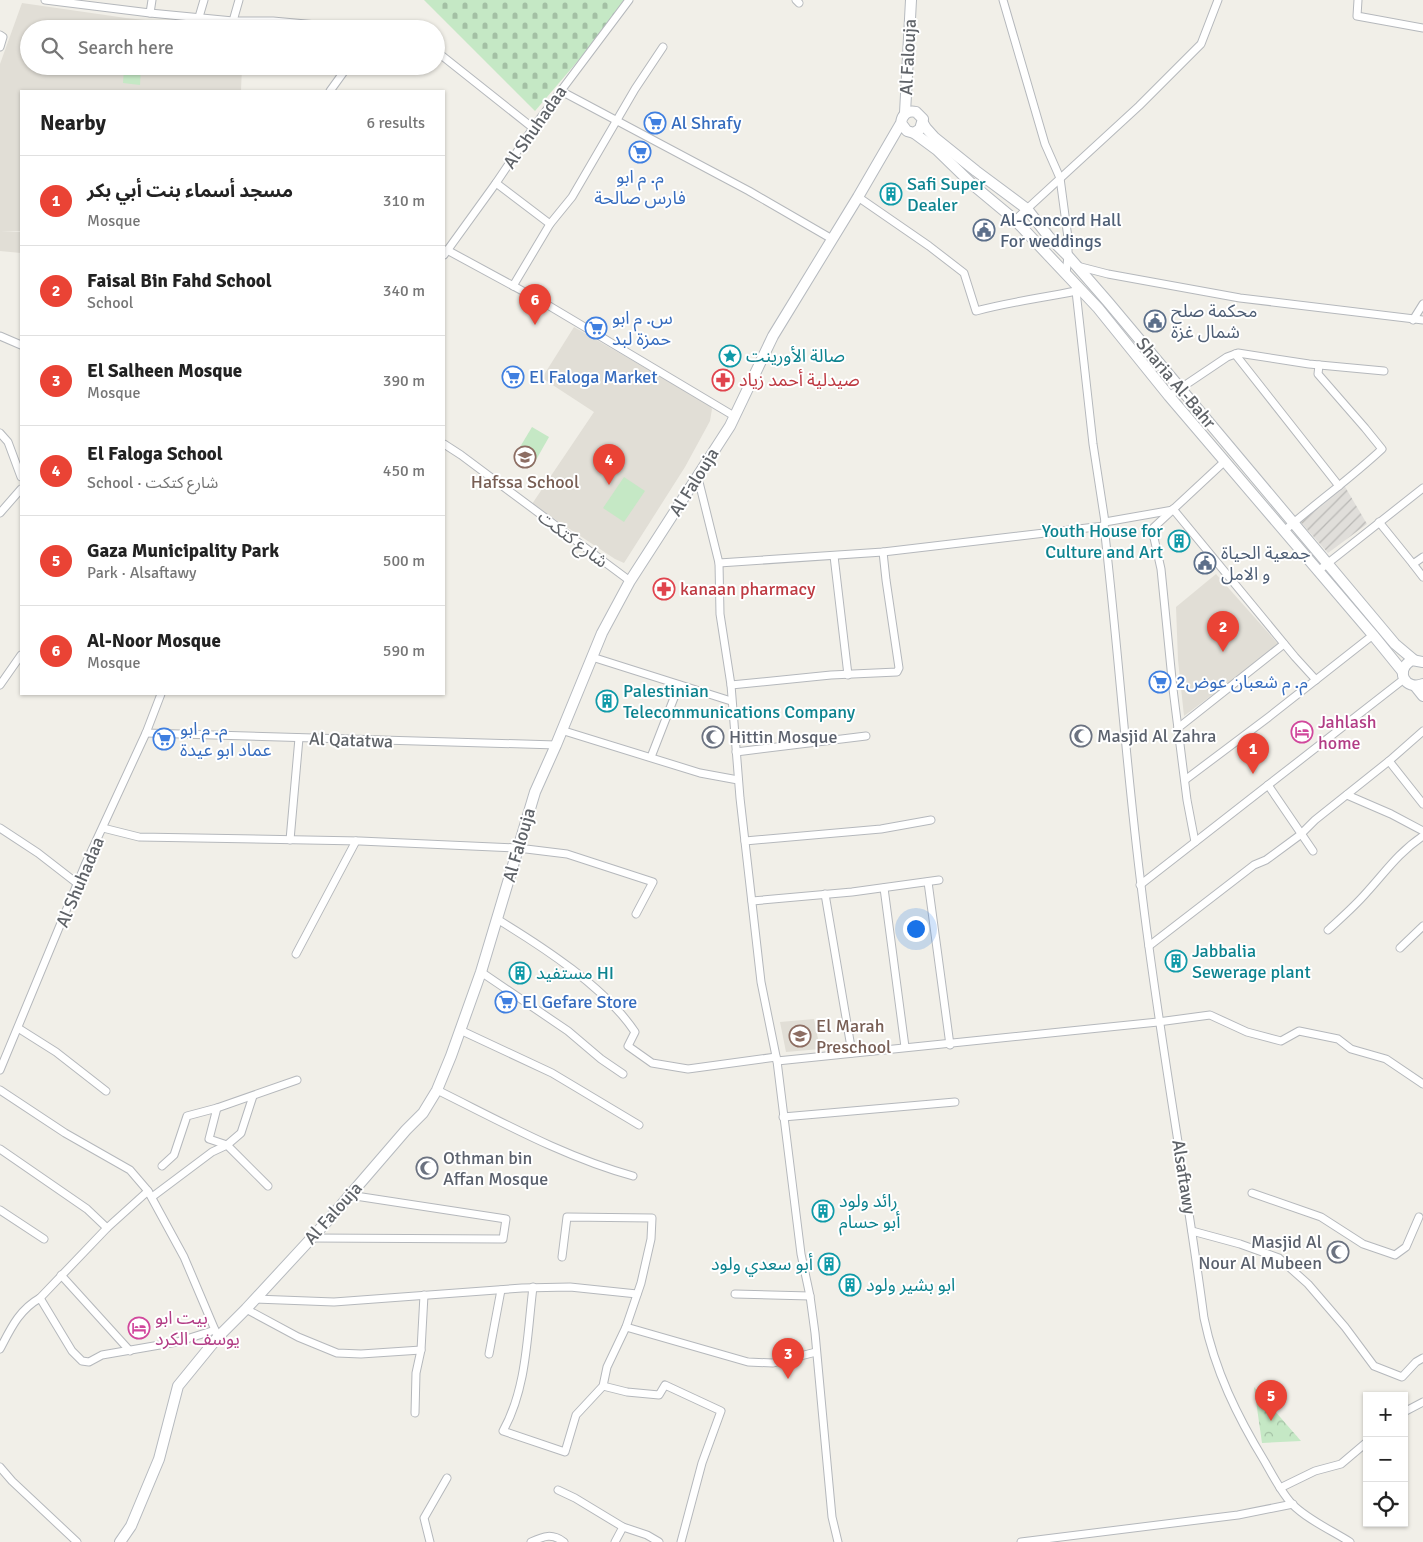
<!DOCTYPE html>
<html lang="en">
<head>
<meta charset="utf-8">
<style>
	body { margin:0; font-family:Signika,"Noto Sans Arabic",sans-serif; background:#f6f6f6; color:#222 }
	.controls { position:absolute; right:15px; bottom:15px; display:grid; overflow:hidden; border-radius:0px; box-shadow:0 1px 4px #0004 }
	.controls button { width:45px; height:45px; display:grid; place-items:center; padding:0; border:0; border-bottom:1px solid #e0e0e0; background:#fff; color:#222; font:25px sans-serif }
	.you { position:absolute; left:915px; top:928px; width:18px; height:18px; margin:-12px; border:4px solid #fff; border-radius:50%; background:#1a73e8; box-shadow:0 0 0 8px #1a73e833 }
	.badge { display:grid; place-items:center; width:32px; height:32px; border-radius:50%; background:#ea4335; color:#fff; font-size:16px; font-weight:700 }
	.pin { position:absolute; translate:-50% -41px; filter:drop-shadow(0 1px 2px #0008) }
	.pin::after { content:''; position:absolute; top:26px; width:18px; height:15px; background:inherit; clip-path:polygon(0 0,100% 0,50% 100%) }
	.list { margin:0; padding:0; list-style:none }
	h2 { display:flex; justify-content:space-between; align-items:center; height:65px; margin:0; padding:0 20px; font-size:21px }
	h2 small { font-size:16px; font-weight:400; color:#767676 }
	.list li { display:grid; grid-template-columns:32px 1fr auto; gap:15px; align-items:center; box-sizing:border-box; height:90px; padding:0 20px; border-top:1px solid #e0e0e0 }
	.list b { display:block; font-size:19px; white-space:nowrap }
	.list p { margin:0; font-size:16px; white-space:nowrap; color:#767676 }
	.list em { font-size:16px; font-style:normal; color:#767676 }
	.icon { flex:none; width:28px; height:28px; fill:none; stroke:currentColor; stroke-width:2; stroke-linecap:round; stroke-linejoin:round }
	.map { position:relative; flex:none; width:1423px; height:1542px; overflow:hidden }
	.search { position:absolute; background:#fff; box-shadow:0 1px 4px #0004; left:20px; top:20px; width:425px; height:55px; display:flex; align-items:center; gap:12px; box-sizing:border-box; padding:0 18px; border-radius:28px; color:#767676; font-size:19px }
	.panel { position:absolute; background:#fff; box-shadow:0 1px 4px #0004; left:20px; top:90px; width:425px; height:605px; border-radius:0px }
	.map>svg:first-child { display:block }
</style>
</head>
<body>
<div class="map">
<svg width="1423" height="1542" viewBox="0 0 1423 1542">
	<defs>
		<pattern id="industrial-furrows" width="10" height="10" patternUnits="userSpaceOnUse" patternTransform="scale(1.25)"><rect width="10" height="10" fill="#e0deda"/><path d="M-1 1l2-2M0 10L10 0M9 11l2-2" fill="none" stroke="#b9b8b5"/></pattern>
		<pattern id="forest-crowns" width="20" height="18" patternUnits="userSpaceOnUse" patternTransform="scale(1.25)"><rect width="20" height="18" fill="#c5e8c5"/><path d="M2 6a3 3 0 1 1 6 0M12 15a3 3 0 1 1 6 0" fill="none" stroke="#a3c0a4"/></pattern>
		<pattern id="cemetery-stones" width="16" height="16" patternUnits="userSpaceOnUse" patternTransform="scale(1.25)"><rect width="16" height="16" fill="#c5e8c5"/><path d="M2 7V4a2 2 0 0 1 4 0v3zM10 15v-3a2 2 0 0 1 4 0v3z" fill="#a3c0a4"/></pattern>
	</defs>
	<rect width="100%" height="100%" fill="#f1efe8"/>
	<!-- industrial -->
	<polygon fill="url(#industrial-furrows)" points="1344,485 1367,524 1328,553 1298,519"/>
	<!-- education -->
	<g fill="#e1ded6">
		<polygon points="22,3 126,18 233,29 29,29 29,66 242,66 241,91 21,91 21,231 1,231 21,232 21,253 0,251 0,64"/>
		<polygon points="574,327 710,405 712,409 710,421 685,467 624,563 615,559 532,504 594,412 542,378"/>
		<polygon points="1216,574 1279,645 1184,716 1178,660 1176,607"/>
		<polygon points="814,1019 820,1049 786,1052 780,1022"/>
	</g>
	<!-- forest -->
	<polygon fill="url(#forest-crowns)" points="1254,1387 1301,1441 1262,1443"/>
	<!-- cemetery -->
	<polygon fill="url(#cemetery-stones)" points="424,0 630,0 535,111"/>
	<!-- garden -->
	<g fill="#c5e8c5">
		<polygon points="124,66 141,66 140,85 123,83"/>
		<polygon points="532,427 549,437 532,467 514,457"/>
		<polygon points="624,477 645,491 624,522 603,508"/>
	</g>
	<g fill="none" stroke-linecap="round" stroke-linejoin="round">
		<!-- street casing -->
		<g stroke="#b5b8bc" stroke-width="9">
			<g id="street">
				<polyline points="45,0 150,13 233,21 273,21 361,29"/>
				<polyline points="796,0 799,3"/>
				<polyline points="1003,0 1045,144 1060,178 1068,238 1068,256 1066,274"/>
				<polyline points="1358,0 1357,16 1423,28"/>
				<polyline points="150,13 152,0"/>
				<polyline points="199,17 204,0"/>
				<polyline points="233,21 239,0"/>
				<polyline points="0,35 3,37 0,47"/>
				<polyline points="436,51 533,128"/>
				<polyline points="330,91 348,66"/>
				<polyline points="561,91 749,191 832,239"/>
				<polyline points="496,183 550,224 572,197 635,89 663,47"/>
				<path d="M 858,197 L 929,246 L 964,273 L 976,311 C 1009,302 1042,298 1076,291"/>
				<polyline points="1015,220 1139,106 1201,44 1218,0"/>
				<polyline points="447,250 541,301 734,416"/>
				<polyline points="444,255 496,183 533,128 629,0"/>
				<polyline points="1077,266 1108,274 1240,298 1423,320"/>
				<polyline points="513,286 550,224"/>
				<path d="M 1080,289 L 1076,291 L 1093,444 L 1105,522 L 1104,526 C 1118,646 1126,766 1141,885 C 1158,1030 1185,1174 1204,1318 C 1215,1371 1237,1416 1265,1462 C 1273,1476 1281,1492 1292,1504 C 1308,1520 1331,1530 1350,1542"/>
				<polyline points="1413,320 1423,304"/>
				<polyline points="0,336 21,345"/>
				<polyline points="1235,354 1339,486"/>
				<polyline points="1169,396 1227,357 1238,353 1309,364 1384,371"/>
				<polyline points="0,433 8,442 21,477"/>
				<polyline points="444,444 461,455 630,581"/>
				<polyline points="698,478 719,563 720,614 731,685 740,798 761,982 777,1061 801,1254 810,1296 815,1333 832,1517 838,1542"/>
				<polyline points="1173,509 1295,657 1316,680"/>
				<polyline points="0,513 21,489"/>
				<polyline points="1105,522 1173,510"/>
				<polyline points="1379,522 1413,564 1423,557"/>
				<path d="M 1284,531 C 1316,503 1351,478 1382,449 L 1365,428 L 1318,374 L 1319,365"/>
				<polyline points="834,556 848,675"/>
				<polyline points="719,563 883,552 1104,526"/>
				<polyline points="1413,564 1423,577"/>
				<polyline points="1318,571 1423,488"/>
				<polyline points="592,657 731,701"/>
				<polyline points="0,685 21,655"/>
				<polyline points="731,685 831,675 897,672 899,668 886,580 883,552"/>
				<polyline points="1178,728 1284,644"/>
				<polyline points="561,730 700,773 738,780"/>
				<polyline points="146,733 556,745"/>
				<polyline points="736,752 866,736"/>
				<polyline points="651,757 679,685"/>
				<polyline points="1389,761 1423,804"/>
				<polyline points="1185,780 1270,716 1373,635"/>
				<polyline points="1268,785 1313,851"/>
				<polyline points="1347,795 1391,814 1423,831"/>
				<polyline points="0,828 38,853 78,884"/>
				<polyline points="103,828 139,837 360,841 518,848 567,854 653,882 636,914"/>
				<polyline points="290,840 299,738"/>
				<polyline points="745,841 881,829 931,820"/>
				<polyline points="1195,842 1187,800 1173,689 1161,569 1152,529 1224,462"/>
				<polyline points="928,882 950,1045"/>
				<polyline points="1140,885 1404,679"/>
				<polyline points="884,888 905,1047"/>
				<polyline points="825,894 852,1053"/>
				<polyline points="752,901 852,892 939,880"/>
				<path d="M 497,919 C 543,947 605,987 635,1032 L 628,1046 L 652,1063 L 688,1069 L 776,1057"/>
				<path d="M 1328,930 C 1341,918 1355,906 1367,892 C 1386,871 1399,852 1423,836"/>
				<polyline points="1149,946 1254,865 1266,860 1300,835 1315,820 1389,761 1423,731"/>
				<polyline points="1400,948 1423,926"/>
				<polyline points="296,954 356,841"/>
				<polyline points="481,972 568,1031 601,1059 623,1074"/>
				<polyline points="18,1028 56,1052 106,1091"/>
				<polyline points="460,1030 552,1073 639,1125"/>
				<polyline points="777,1061 1158,1022 1210,1015 1247,1032 1281,1041 1299,1031 1338,1039 1351,1049 1386,1059 1423,1084"/>
				<polyline points="0,1070 85,865 146,733 161,694"/>
				<polyline points="0,1090 65,1133 130,1170 148,1191"/>
				<path d="M 437,1090 C 500,1121 564,1157 633,1176"/>
				<polyline points="217,1108 297,1080"/>
				<polyline points="783,1117 955,1102"/>
				<polyline points="0,1149 87,1209 107,1228 40,1298"/>
				<polyline points="162,1166 174,1155 187,1116 217,1108 209,1139 227,1145 268,1186"/>
				<polyline points="1252,1193 1321,1217 1363,1244 1395,1255 1406,1247 1419,1217"/>
				<polyline points="152,1197 212,1152 227,1145 241,1133 253,1096"/>
				<polyline points="0,1210 44,1239"/>
				<polyline points="107,1228 148,1191 184,1257 215,1330"/>
				<polyline points="1192,1231 1240,1244 1279,1258 1308,1284 1345,1327 1374,1366 1402,1377 1416,1362 1423,1358"/>
				<polyline points="311,1238 503,1239 506,1219 349,1195"/>
				<polyline points="61,1275 130,1351"/>
				<path d="M 533,1287 C 527,1335 527,1388 503,1431 L 565,1452 L 576,1415 L 603,1386 L 607,1367 L 626,1327 L 641,1283 L 651,1239 L 652,1218 L 567,1217 L 562,1257"/>
				<polyline points="735,1294 810,1296"/>
				<polyline points="255,1299 334,1302 522,1288 570,1287 637,1294"/>
				<polyline points="246,1309 298,1337 337,1353 361,1354 421,1350"/>
				<polyline points="626,1327 748,1362 773,1363 816,1352"/>
				<path d="M 0,1349 C 11,1328 19,1310 40,1298 L 72,1351 L 82,1361 L 89,1362 L 102,1355 L 177,1342 L 215,1330 L 218,1337"/>
				<polyline points="489,1354 501,1290"/>
				<polyline points="603,1386 627,1392 659,1395 665,1385 721,1411 702,1463 681,1542"/>
				<polyline points="1404,1412 1423,1402"/>
				<polyline points="415,1413 416,1373 421,1350 424,1295"/>
				<polyline points="0,1467 12,1481 77,1542"/>
				<polyline points="1280,1488 1315,1471 1341,1464 1367,1442"/>
				<polyline points="558,1490 575,1498 623,1527"/>
				<polyline points="430,1542 424,1518 447,1478"/>
				<path d="M 531,1542 C 544,1536 552,1533 564,1542"/>
				<polyline points="615,1542 623,1527 647,1535 659,1542"/>
				<polyline points="1021,1542 1238,1515 1293,1504"/>
			</g>
		</g>
		<!-- secondary casing -->
		<g stroke="#b6babf" stroke-width="12">
			<g id="secondary">
				<polyline points="905,113 911,0"/>
				<polyline points="923,123 926,128 935,138 976,171 1027,209 1049,237 1068,256 1108,302 1395,644 1414,660"/>
				<polyline points="914,133 937,150 973,185 1015,220 1098,308 1169,396 1373,635 1403,672"/>
				<path d="M 1423,662 L 1412,660 C 1394,670 1405,691 1423,684"/>
				<polyline points="1415,686 1423,696"/>
				<path d="M 120,1542 L 131,1526 L 159,1459 L 178,1386 L 218,1337 L 246,1309 L 331,1217 L 406,1130 L 423,1113 L 437,1090 L 451,1056 L 481,972 L 535,792 L 556,745 L 602,633 L 630,581 L 730,426 L 773,336 L 858,197 L 901,123 C 902,115 907,110 916,112 L 923,119 L 920,129 L 914,133 L 907,131 L 901,123"/>
			</g>
		</g>
		<!-- street -->
		<use href="#street" stroke="#fff" stroke-width="7"/>
		<!-- secondary -->
		<use href="#secondary" stroke="#fff" stroke-width="10"/>
	</g>
	<!-- icons -->
	<defs>
		<g id="supermarket-ring" transform="scale(1.125)"><circle r="9.5" fill="#fff" stroke="#3f7fe0" stroke-width="1.5"/><path d="M-6-5.5h2.5l.6 2H6L4.5 2H-2.5L-4.4-4H-6ZM-1.5 3.2a1.3 1.3 0 1 0 .1 0ZM3 3.2a1.3 1.3 0 1 0 .1 0Z" fill="#3f7fe0"/></g>
		<g id="building-ring" transform="scale(1.125)"><circle r="9.5" fill="#fff" stroke="#0f9aa8" stroke-width="1.5"/><path d="M-4-6H4V6H1V3H-1V6H-4ZM-2.5-4.3h1.7v1.8h-1.7ZM.8-4.3h1.7v1.8H.8ZM-2.5-1h1.7V.8h-1.7ZM.8-1h1.7V.8H.8Z" fill="#0f9aa8"/></g>
		<g id="civic-ring" transform="scale(1.125)"><circle r="9.5" fill="#fff" stroke="#5c6f8a" stroke-width="1.5"/><path d="M-.6-6.5H3V-4.5H.6V-3L4-1V1h2V6H-6V1h2V-1L-.6-3ZM-1.2 2.5V6h2.4V2.5Z" fill="#5c6f8a"/></g>
		<g id="sight-ring" transform="scale(1.125)"><circle r="9.5" fill="#fff" stroke="#0f9aa8" stroke-width="1.5"/><path d="M0-6L1.8-2.2L6-1.7L2.9 1.2L3.7 5.4L0 3.3L-3.7 5.4L-2.9 1.2L-6-1.7L-1.8-2.2Z" fill="#0f9aa8"/></g>
		<g id="pharmacy-ring" transform="scale(1.125)"><circle r="9.5" fill="#fff" stroke="#e0444e" stroke-width="1.5"/><path d="M-2-6h4v4h4v4h-4v4h-4v-4h-4v-4h4Z" fill="#e0444e"/></g>
		<g id="school-ring" transform="scale(1.125)"><circle r="9.5" fill="#fff" stroke="#8d6e63" stroke-width="1.5"/><path d="M0-5L7-2L0 1L-7-2ZM-4 1L0 2.5L4 1V4Q0 6-4 4Z" fill="#8d6e63"/></g>
		<g id="hotel-ring" transform="scale(1.125)"><circle r="9.5" fill="#fff" stroke="#d1479c" stroke-width="1.5"/><path d="M-6-4.5h1.5V1H6V5H4.5V3h-9V5H-6ZM-4 0a1.8 1.8 0 1 1 3.6 0ZM.5 0V-2.5h3Q6-2.5 6 0Z" fill="#d1479c"/></g>
		<g id="mosque-ring" transform="scale(1.125)"><circle r="9.5" fill="#fff" stroke="#6b7280" stroke-width="1.5"/><path d="M3.5-4.9A6 6 0 1 0 3.5 4.9A5 5 0 1 1 3.5-4.9Z" fill="#6b7280"/></g>
	</defs>
	<g fill-rule="evenodd">
		<use href="#supermarket-ring" x="655" y="123"/>
		<use href="#supermarket-ring" x="640" y="152"/>
		<use href="#building-ring" x="891" y="194"/>
		<use href="#civic-ring" x="984" y="230"/>
		<use href="#civic-ring" x="1155" y="321"/>
		<use href="#supermarket-ring" x="596" y="328"/>
		<use href="#sight-ring" x="730" y="356"/>
		<use href="#supermarket-ring" x="513" y="377"/>
		<use href="#pharmacy-ring" x="723" y="380"/>
		<use href="#school-ring" x="525" y="457"/>
		<use href="#building-ring" x="1179" y="541"/>
		<use href="#civic-ring" x="1205" y="563"/>
		<use href="#pharmacy-ring" x="664" y="589"/>
		<use href="#supermarket-ring" x="1160" y="682"/>
		<use href="#building-ring" x="607" y="701"/>
		<use href="#hotel-ring" x="1302" y="732"/>
		<use href="#mosque-ring" x="1081" y="736"/>
		<use href="#mosque-ring" x="713" y="737"/>
		<use href="#supermarket-ring" x="164" y="739"/>
		<use href="#building-ring" x="1176" y="961"/>
		<use href="#building-ring" x="520" y="973"/>
		<use href="#supermarket-ring" x="506" y="1002"/>
		<use href="#school-ring" x="800" y="1036"/>
		<use href="#mosque-ring" x="427" y="1168"/>
		<use href="#building-ring" x="823" y="1211"/>
		<use href="#mosque-ring" x="1338" y="1252"/>
		<use href="#building-ring" x="829" y="1264"/>
		<use href="#building-ring" x="850" y="1285"/>
		<use href="#hotel-ring" x="139" y="1328"/>
	</g>
	<g text-anchor="middle" stroke-width="4" stroke-linejoin="round" paint-order="stroke">
		<!-- street labels -->
		<g font-size="18" fill="#5f6368" stroke="#fff">
			<text transform="translate(908 57) rotate(-87)" y="6">Al Falouja</text>
			<text transform="translate(535 127) rotate(-55)" y="6">Al Shuhadaa</text>
			<text transform="translate(1176 383) rotate(50)" y="6">Sharia Al-Bahr</text>
			<text transform="translate(694 482) rotate(-58)" y="6">Al Falouja</text>
			<text transform="translate(573 539) rotate(37)" y="6">شارع كتكت</text>
			<text transform="translate(351 740) rotate(2)" y="6">Al Qatatwa</text>
			<text transform="translate(519 845) rotate(-74)" y="6">Al Falouja</text>
			<text transform="translate(80 882) rotate(-67)" y="6">Al Shuhadaa</text>
			<text transform="translate(1184 1177) rotate(81)" y="6">Alsaftawy</text>
			<text transform="translate(333 1213) rotate(-48)" y="6">Al Falouja</text>
		</g>
		<!-- shop labels -->
		<g font-size="18" fill="#366cbe" stroke="#fff" text-anchor="start">
			<text x="671" y="129">Al Shrafy</text>
			<text x="640" y="183" text-anchor="middle">م. م ابو<tspan x="640" dy="21">فارس صالحة</tspan></text>
			<text x="612" y="324">س. م ابو<tspan x="612" dy="21">حمزة لبد</tspan></text>
			<text x="529" y="383">El Faloga Market</text>
			<text x="1176" y="688">م. م شعبان عوض2</text>
			<text x="180" y="735">م. م ابو<tspan x="180" dy="21">عماد ابو عيدة</tspan></text>
			<text x="522" y="1008">El Gefare Store</text>
		</g>
		<!-- culture labels -->
		<g font-size="18" fill="#0d838f" stroke="#fff" text-anchor="start">
			<text x="907" y="190">Safi Super<tspan x="907" dy="21">Dealer</tspan></text>
			<text x="746" y="362">صالة الأورينت</text>
			<text x="1163" y="537" text-anchor="end">Youth House for<tspan x="1163" dy="21">Culture and Art</tspan></text>
			<text x="623" y="697">Palestinian<tspan x="623" dy="21">Telecommunications Company</tspan></text>
			<text x="1192" y="957">Jabbalia<tspan x="1192" dy="21">Sewerage plant</tspan></text>
			<text x="536" y="979">مستفيد HI</text>
			<text x="839" y="1207">رائد ولود<tspan x="839" dy="21">أبو حسام</tspan></text>
			<text x="813" y="1270" text-anchor="end">أبو سعدي ولود</text>
			<text x="866" y="1291">ابو بشير ولود</text>
		</g>
		<!-- service labels -->
		<g font-size="18" fill="#4e5e75" stroke="#fff" text-anchor="start">
			<text x="1000" y="226">Al-Concord Hall<tspan x="1000" dy="21">For weddings</tspan></text>
			<text x="1171" y="317">محكمة صلح<tspan x="1171" dy="21">شمال غزة</tspan></text>
			<text x="1221" y="559">جمعية الحياة<tspan x="1221" dy="21">و الامل</tspan></text>
		</g>
		<!-- health labels -->
		<g font-size="18" fill="#be3a42" stroke="#fff" text-anchor="start">
			<text x="739" y="386">صيدلية أحمد زياد</text>
			<text x="680" y="595">kanaan pharmacy</text>
		</g>
		<!-- education labels -->
		<g font-size="18" fill="#785e54" stroke="#fff">
			<text x="525" y="488">Hafssa School</text>
			<text x="816" y="1032" text-anchor="start">El Marah<tspan x="816" dy="21">Preschool</tspan></text>
		</g>
		<!-- hotel labels -->
		<g font-size="18" fill="#b23c85" stroke="#fff" text-anchor="start">
			<text x="1318" y="728">Jahlash<tspan x="1318" dy="21">home</tspan></text>
			<text x="155" y="1324">بيت ابو<tspan x="155" dy="21">يوسف الكرد</tspan></text>
		</g>
		<!-- worship labels -->
		<g font-size="18" fill="#5b616d" stroke="#fff" text-anchor="start">
			<text x="1097" y="742">Masjid Al Zahra</text>
			<text x="729" y="743">Hittin Mosque</text>
			<text x="443" y="1164">Othman bin<tspan x="443" dy="21">Affan Mosque</tspan></text>
			<text x="1322" y="1248" text-anchor="end">Masjid Al<tspan x="1322" dy="21">Nour Al Mubeen</tspan></text>
		</g>
	</g>
</svg>
<div class="controls">
<button>+</button>
<button>−</button>
<button><svg class="icon" aria-label="locate" viewBox="0 0 24 24"><circle cx="12" cy="12" r="6"/><path d="M12 2v4M12 18v4M2 12h4M18 12h4"/></svg></button>
</div>
<div class="you"></div>
<div class="pin badge" style="left:1253px;top:774px">1</div>
<div class="pin badge" style="left:1223px;top:652px">2</div>
<div class="pin badge" style="left:788px;top:1379px">3</div>
<div class="pin badge" style="left:609px;top:485px">4</div>
<div class="pin badge" style="left:1271px;top:1421px">5</div>
<div class="pin badge" style="left:535px;top:325px">6</div>
<div class="search"><svg class="icon" aria-label="search" viewBox="0 0 24 24"><circle cx="10" cy="10" r="6"/><path d="M15 15l6 6"/></svg>Search here</div>
<section class="panel">
<h2>Nearby<small>6 results</small></h2>
<ul class="list">
<li><span class="badge">1</span><div><b>مسجد أسماء بنت أبي بكر</b><p>Mosque</p></div><em>310 m</em></li>
<li><span class="badge">2</span><div><b>Faisal Bin Fahd School</b><p>School</p></div><em>340 m</em></li>
<li><span class="badge">3</span><div><b>El Salheen Mosque</b><p>Mosque</p></div><em>390 m</em></li>
<li><span class="badge">4</span><div><b>El Faloga School</b><p>School · شارع كتكت</p></div><em>450 m</em></li>
<li><span class="badge">5</span><div><b>Gaza Municipality Park</b><p>Park · Alsaftawy</p></div><em>500 m</em></li>
<li><span class="badge">6</span><div><b>Al-Noor Mosque</b><p>Mosque</p></div><em>590 m</em></li>
</ul>
</section>
</div>
</body>
</html>
